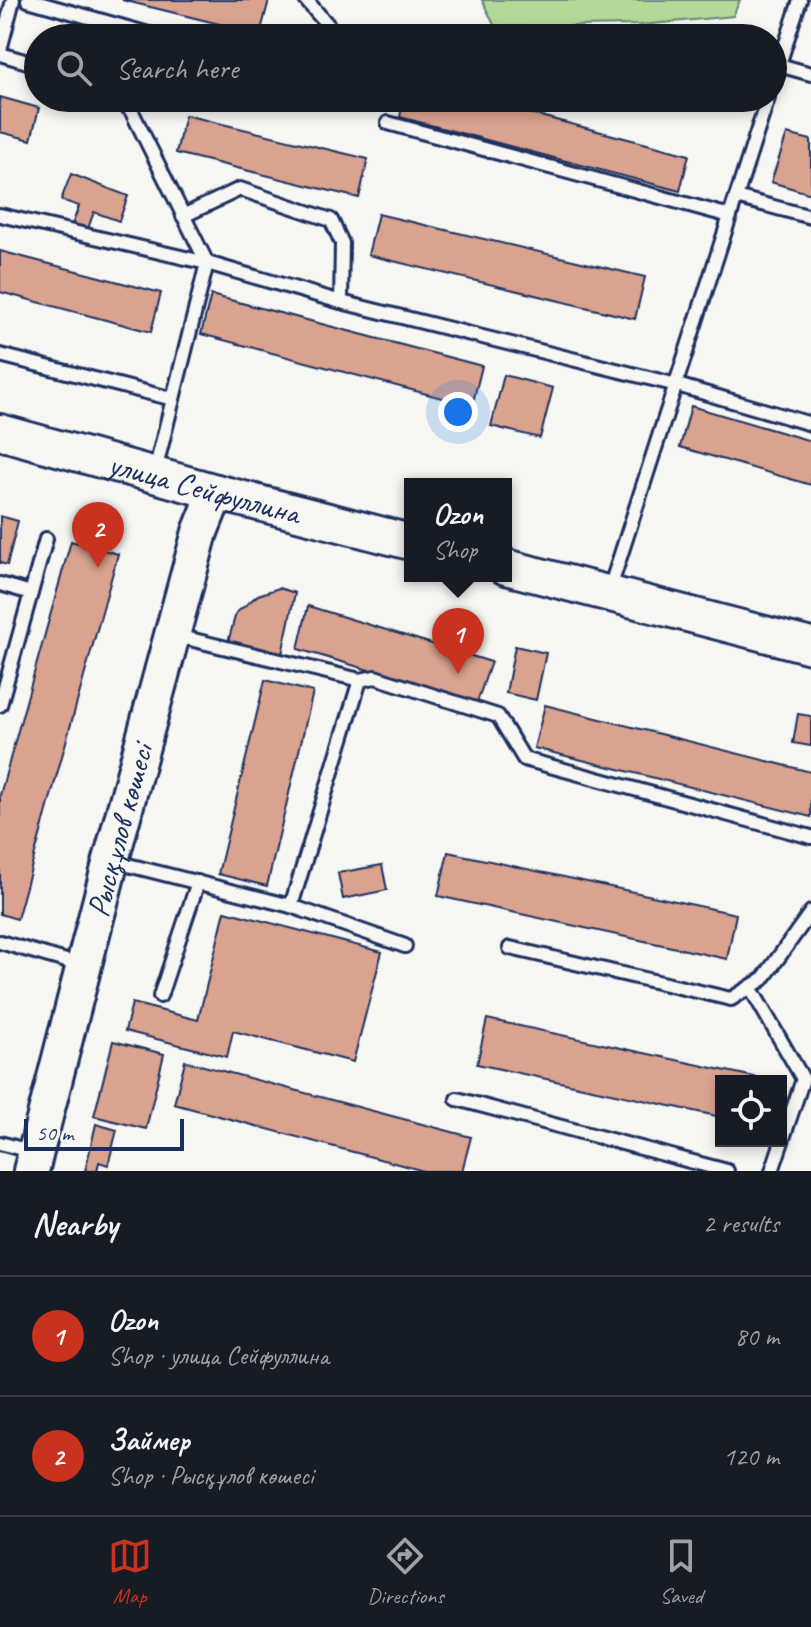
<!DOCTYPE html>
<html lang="en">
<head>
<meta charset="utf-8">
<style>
	body { margin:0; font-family:Caveat,sans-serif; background:#20242c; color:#f1f3f6 }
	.controls { position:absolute; right:24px; bottom:24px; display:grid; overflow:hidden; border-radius:0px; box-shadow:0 4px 12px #0003 }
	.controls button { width:72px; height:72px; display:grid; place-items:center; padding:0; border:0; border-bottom:2px solid #363941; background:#171b24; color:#f1f3f6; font:40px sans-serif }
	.scale { position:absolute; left:24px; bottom:20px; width:160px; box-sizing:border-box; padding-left:8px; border:4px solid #1b2f5e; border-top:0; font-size:22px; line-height:28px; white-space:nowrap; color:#1b2f5e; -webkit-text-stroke:6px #f6f6f2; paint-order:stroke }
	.you { position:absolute; left:458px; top:412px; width:28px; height:28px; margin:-20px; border:6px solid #fff; border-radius:50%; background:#1a73e8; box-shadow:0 0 0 12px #1a73e833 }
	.badge { display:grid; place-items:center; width:52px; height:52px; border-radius:50%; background:#c8321e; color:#fff; font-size:26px; font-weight:700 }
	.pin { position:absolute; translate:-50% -66px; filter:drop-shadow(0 2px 4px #0008) }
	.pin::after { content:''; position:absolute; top:42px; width:28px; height:24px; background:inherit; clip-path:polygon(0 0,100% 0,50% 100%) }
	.popup { position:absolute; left:404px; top:478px; width:108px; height:104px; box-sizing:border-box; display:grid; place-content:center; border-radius:0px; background:#171b24; filter:drop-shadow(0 2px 6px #0005); font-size:26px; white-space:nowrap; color:#9ea1a6 }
	.popup b { font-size:30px; color:#f1f3f6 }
	.popup::after { content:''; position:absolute; left:50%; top:100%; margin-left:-16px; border:16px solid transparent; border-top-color:#171b24 }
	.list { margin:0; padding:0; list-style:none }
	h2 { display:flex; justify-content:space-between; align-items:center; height:104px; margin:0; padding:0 32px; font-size:34px }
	h2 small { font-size:26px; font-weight:400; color:#9ea1a6 }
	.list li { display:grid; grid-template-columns:52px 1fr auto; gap:24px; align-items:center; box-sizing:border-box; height:120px; padding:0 32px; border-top:2px solid #363941 }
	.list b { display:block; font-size:30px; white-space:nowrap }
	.list p { margin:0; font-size:26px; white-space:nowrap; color:#9ea1a6 }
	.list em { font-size:26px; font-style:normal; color:#9ea1a6 }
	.icon { flex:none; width:44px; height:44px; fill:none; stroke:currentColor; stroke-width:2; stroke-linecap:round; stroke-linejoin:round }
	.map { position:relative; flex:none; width:811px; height:1171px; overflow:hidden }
	.search { position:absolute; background:#171b24; box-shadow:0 4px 12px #0003; left:24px; right:24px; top:24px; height:88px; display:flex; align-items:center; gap:20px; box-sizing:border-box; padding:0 28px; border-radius:44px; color:#9ea1a6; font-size:30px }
	.sheet { height:344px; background:#171b24 }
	nav { display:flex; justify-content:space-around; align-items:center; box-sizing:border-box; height:112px; border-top:2px solid #363941; background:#171b24; font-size:22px; color:#9ea1a6 }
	nav a { display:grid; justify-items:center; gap:4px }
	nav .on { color:#c8321e }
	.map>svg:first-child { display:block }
</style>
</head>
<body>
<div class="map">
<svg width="811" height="1171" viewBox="0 0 811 1171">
	<rect width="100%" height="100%" fill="#f6f6f2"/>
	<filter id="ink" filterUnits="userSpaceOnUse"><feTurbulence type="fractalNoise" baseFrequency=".0125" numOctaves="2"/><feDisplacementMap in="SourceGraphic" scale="16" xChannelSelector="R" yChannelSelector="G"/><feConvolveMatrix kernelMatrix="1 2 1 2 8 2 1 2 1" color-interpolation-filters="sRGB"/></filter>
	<g filter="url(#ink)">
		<!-- green -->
		<polygon fill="#b2da96" stroke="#66847a" stroke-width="2" points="482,0 740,0 733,16 642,25 495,27"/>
		<!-- building -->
		<g fill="#d9a38f" stroke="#1b2f5e" stroke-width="2">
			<polygon points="122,0 269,0 260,34"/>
			<polygon points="0,97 39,108 31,140 0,132"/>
			<polygon points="404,98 472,98 689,155 680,191 400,117"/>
			<polygon points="185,115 368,159 359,198 176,153"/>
			<polygon points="787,134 811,140 811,194 771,182"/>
			<polygon points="71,174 128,196 119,221 94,212 87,231 72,225 79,206 61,200"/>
			<polygon points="378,214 645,277 635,319 368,255"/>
			<polygon points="0,251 161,293 151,332 0,292"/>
			<polygon points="211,295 482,366 472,406 201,334"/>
			<polygon points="504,375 553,388 540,438 491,426"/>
			<polygon points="691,406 811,441 811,485 680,447"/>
			<polygon points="0,516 18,521 7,565 0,563"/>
			<polygon points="71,541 118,554 17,919 0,914 0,795"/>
			<polygon points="279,588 295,593 281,659 228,642 236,613 258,595"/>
			<polygon points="308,606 491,662 477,702 298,649"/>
			<polygon points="515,646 546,653 536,700 506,693"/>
			<polygon points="265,680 313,692 267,886 218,874"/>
			<polygon points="545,705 811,772 811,817 534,748"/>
			<polygon points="798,714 811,716 811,746 793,743"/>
			<polygon points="448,852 736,914 727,959 438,896"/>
			<polygon points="382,865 387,890 343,899 338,873"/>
			<polygon points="225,911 382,952 353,1062 233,1031 227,1057 125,1031 132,1003 198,1020"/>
			<polygon points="487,1019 773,1081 721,1081 721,1117 477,1064"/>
			<polygon points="113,1041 164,1054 146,1129 94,1116"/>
			<polygon points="185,1061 471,1137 462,1171 424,1171 174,1104"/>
			<polygon points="96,1124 117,1130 108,1165 99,1162 97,1171 85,1171"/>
		</g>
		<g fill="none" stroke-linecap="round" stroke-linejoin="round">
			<!-- lane casing -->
			<g stroke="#1b2f5e" stroke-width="18">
				<g id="lane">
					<polyline points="28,0 163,38"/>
					<polyline points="306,0 339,38"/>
					<polyline points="0,50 13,0"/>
					<polyline points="0,54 38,65"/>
					<polyline points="779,65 811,74"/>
					<polyline points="773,83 800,0"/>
					<polyline points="114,98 131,110 207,263 155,471"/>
					<polyline points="372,98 375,103"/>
					<polyline points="388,123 730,216"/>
					<polyline points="736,197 811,217"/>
					<polyline points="0,215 207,263 341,302 677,385 811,424"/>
					<polyline points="183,216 240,189 331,220 342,243 341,302"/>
					<polyline points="0,355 173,399"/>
					<polyline points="0,584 31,593"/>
					<polyline points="611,591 612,582 768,98"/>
					<polyline points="173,635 360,680"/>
					<polyline points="0,705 46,539"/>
					<polyline points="112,861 291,906 360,680 375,677 498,716 524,759 811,837"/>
					<polyline points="291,906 405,946"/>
					<polyline points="0,942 80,965"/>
					<polyline points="510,948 731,999 763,979 811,912"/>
					<polyline points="750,987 803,1079 772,1171"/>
					<polyline points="160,996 198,882"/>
					<polyline points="457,1099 727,1171"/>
					<polyline points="0,1143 33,1152"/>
				</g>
			</g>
			<!-- secondary casing -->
			<g stroke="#1b2f5e" stroke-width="40">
				<g id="secondary">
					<path id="s1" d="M 0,432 L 216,492 L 410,542"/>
					<polyline points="506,567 811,646"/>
					<path id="s2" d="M 31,1171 L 111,860 L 200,532 L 216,492"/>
				</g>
			</g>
			<!-- lane -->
			<use href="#lane" stroke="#f6f6f2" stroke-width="12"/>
			<!-- secondary -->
			<use href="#secondary" stroke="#f6f6f2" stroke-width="34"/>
		</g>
	</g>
	<g text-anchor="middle" stroke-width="6" stroke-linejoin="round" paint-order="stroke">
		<!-- street labels -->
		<g font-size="32" fill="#1b2f5e" stroke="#f6f6f2">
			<text dy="11" stroke="none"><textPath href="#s1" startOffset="212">улица Сейфуллина</textPath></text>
			<text dy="11" stroke="none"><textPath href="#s2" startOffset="352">Рысқұлов көшесі</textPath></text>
		</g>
	</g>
</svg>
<div class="controls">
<button><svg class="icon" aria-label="locate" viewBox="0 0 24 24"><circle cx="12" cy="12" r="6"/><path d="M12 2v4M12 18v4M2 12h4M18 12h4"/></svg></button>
</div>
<div class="scale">50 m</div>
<div class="you"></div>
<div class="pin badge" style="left:458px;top:674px">1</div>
<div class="popup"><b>Ozon</b>Shop</div>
<div class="pin badge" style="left:98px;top:568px">2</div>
<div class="search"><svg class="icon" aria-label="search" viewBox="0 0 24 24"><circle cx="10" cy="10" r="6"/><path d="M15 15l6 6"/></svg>Search here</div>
</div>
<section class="sheet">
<h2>Nearby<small>2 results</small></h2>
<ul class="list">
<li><span class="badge">1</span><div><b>Ozon</b><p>Shop · улица Сейфуллина</p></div><em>80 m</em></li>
<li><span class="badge">2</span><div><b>Займер</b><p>Shop · Рысқұлов көшесі</p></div><em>120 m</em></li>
</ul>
</section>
<nav>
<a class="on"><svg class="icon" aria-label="map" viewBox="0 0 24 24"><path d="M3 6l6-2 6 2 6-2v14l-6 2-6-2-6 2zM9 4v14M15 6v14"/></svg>Map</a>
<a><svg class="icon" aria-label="directions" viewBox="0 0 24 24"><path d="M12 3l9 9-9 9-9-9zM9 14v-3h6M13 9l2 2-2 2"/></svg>Directions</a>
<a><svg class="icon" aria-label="saved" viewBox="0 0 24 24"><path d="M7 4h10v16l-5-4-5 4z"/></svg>Saved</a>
</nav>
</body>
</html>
